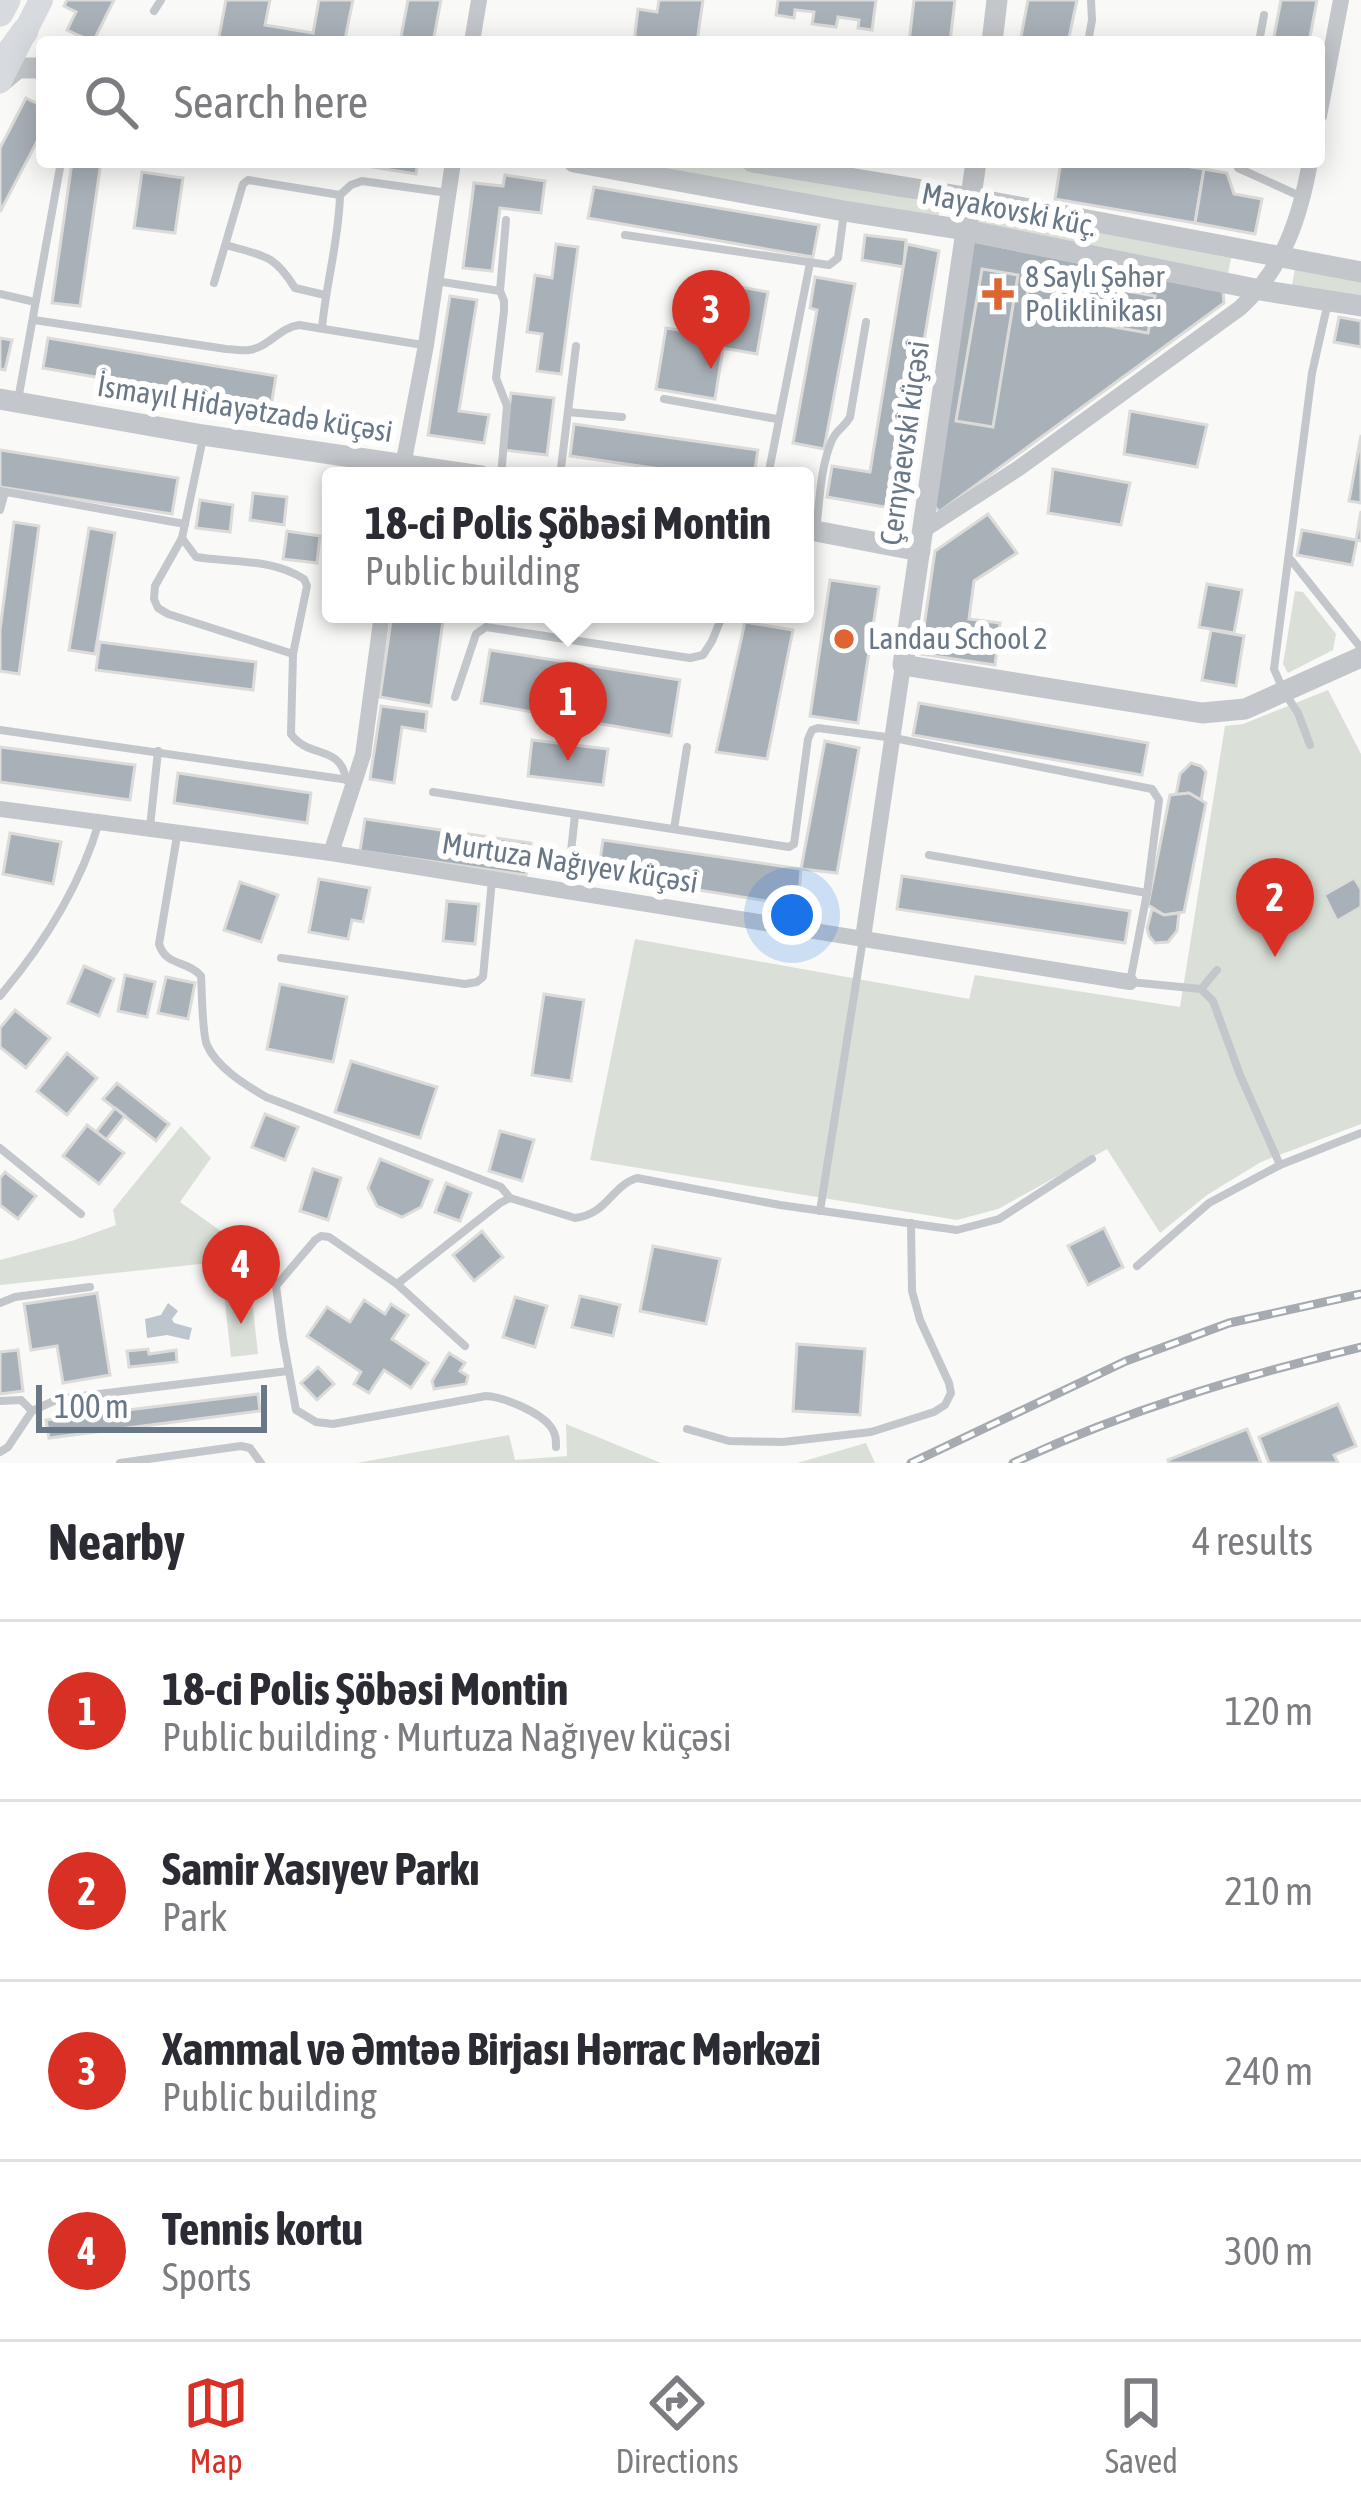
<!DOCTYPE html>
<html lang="en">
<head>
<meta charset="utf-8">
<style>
	body { margin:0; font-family:"Asap Condensed",sans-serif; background:#f2f2f3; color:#2b2b33 }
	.scale { position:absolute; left:36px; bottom:30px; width:231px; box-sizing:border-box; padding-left:12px; border:6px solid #697887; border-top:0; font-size:33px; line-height:42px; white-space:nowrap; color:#697887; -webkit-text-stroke:9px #fff; paint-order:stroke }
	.you { position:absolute; left:792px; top:915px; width:42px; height:42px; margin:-30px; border:9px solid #fff; border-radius:50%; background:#1a73e8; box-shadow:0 0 0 18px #1a73e833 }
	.badge { display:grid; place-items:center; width:78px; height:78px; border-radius:50%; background:#d93025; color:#fff; font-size:39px; font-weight:700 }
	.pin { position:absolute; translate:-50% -99px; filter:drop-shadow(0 3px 6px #0008) }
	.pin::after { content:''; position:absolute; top:63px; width:42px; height:36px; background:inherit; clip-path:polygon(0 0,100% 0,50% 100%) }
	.popup { position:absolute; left:322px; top:467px; width:492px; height:156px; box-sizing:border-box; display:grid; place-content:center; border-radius:12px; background:#fff; filter:drop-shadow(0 3px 9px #0005); font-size:39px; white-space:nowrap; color:#7c7c81 }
	.popup b { font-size:45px; color:#2b2b33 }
	.popup::after { content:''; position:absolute; left:50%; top:100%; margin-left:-24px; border:24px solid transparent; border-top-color:#fff }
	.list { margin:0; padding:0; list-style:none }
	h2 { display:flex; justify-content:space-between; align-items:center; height:156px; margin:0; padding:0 48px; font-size:51px }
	h2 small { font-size:39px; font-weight:400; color:#7c7c81 }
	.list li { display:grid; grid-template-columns:78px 1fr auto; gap:36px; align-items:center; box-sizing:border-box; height:180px; padding:0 48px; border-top:3px solid #e1e1e2 }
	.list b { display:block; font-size:45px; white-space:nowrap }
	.list p { margin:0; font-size:39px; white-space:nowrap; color:#7c7c81 }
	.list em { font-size:39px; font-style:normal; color:#7c7c81 }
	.icon { flex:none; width:66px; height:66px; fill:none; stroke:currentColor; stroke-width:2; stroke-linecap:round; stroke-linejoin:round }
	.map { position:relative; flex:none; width:1361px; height:1463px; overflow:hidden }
	.search { position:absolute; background:#fff; box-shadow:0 6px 30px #0003; left:36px; right:36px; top:36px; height:132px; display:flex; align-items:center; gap:30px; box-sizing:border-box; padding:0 42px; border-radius:12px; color:#7c7c81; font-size:45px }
	.sheet { height:876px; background:#fff }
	nav { display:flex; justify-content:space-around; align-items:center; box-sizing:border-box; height:168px; border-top:3px solid #e1e1e2; background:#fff; font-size:33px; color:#7c7c81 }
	nav a { display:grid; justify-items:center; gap:6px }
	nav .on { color:#d93025 }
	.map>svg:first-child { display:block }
</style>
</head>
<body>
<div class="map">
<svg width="1361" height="1463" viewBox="0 0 1361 1463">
	<rect width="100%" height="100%" fill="#f9f9f7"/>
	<!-- green -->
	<g fill="#dae0d8">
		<polygon points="620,162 712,162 940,204 938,220"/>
		<polygon points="975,208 1231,258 1228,273 972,224"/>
		<polygon points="1295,269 1361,281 1361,297 1292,285"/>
		<polygon points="1295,591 1303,592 1336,634 1333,650 1288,673 1283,664"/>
		<polygon points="1328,690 1361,754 1361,1124 1261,1162 1207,1195 1160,1233 1107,1149 998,1209 957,1220 590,1160 635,939 969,999 975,975 1180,1007 1225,726 1243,724"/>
		<polygon points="181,1126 211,1158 180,1202 239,1244 220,1262 0,1285 0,1260 75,1240 116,1225 113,1210"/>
		<polygon points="251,1291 258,1354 231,1357 224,1294"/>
		<polygon points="566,1424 661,1463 357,1463 509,1435 515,1460 567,1456"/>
		<polygon points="866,1443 875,1463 797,1463"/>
	</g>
	<!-- water -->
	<polygon fill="#bdc6cc" points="168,1303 178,1311 172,1319 174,1323 192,1328 189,1340 167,1335 147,1338 145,1319 161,1315"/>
	<!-- building -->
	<g fill="#a9b1b8" stroke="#dbdbd9" stroke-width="3">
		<polygon points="67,0 114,0 93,42 67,30 76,12 64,6"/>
		<polygon points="226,0 270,0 265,25 313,33 319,0 353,0 345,39 359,42 218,42"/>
		<polygon points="408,0 441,0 433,42 400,42"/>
		<polygon points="659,0 703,0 697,42 634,42 638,9 657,12"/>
		<polygon points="778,0 876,0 872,30 858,28 859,20 838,17 836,27 812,24 814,12 795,10 794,18 776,15"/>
		<polygon points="914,0 955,0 950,42 909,42"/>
		<polygon points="1028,0 1077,0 1068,42 1020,42"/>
		<polygon points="1281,0 1317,0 1309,42 1273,42"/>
		<polygon points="26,98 42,106 42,132 0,212 0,148"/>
		<polygon points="72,162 101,162 80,306 52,303"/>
		<polygon points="341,162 418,162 416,174"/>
		<polygon points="1061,162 1160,162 1204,169 1195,223 1055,199"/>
		<polygon points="1204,169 1227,173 1234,194 1262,199 1255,234 1195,223"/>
		<polygon points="142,172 183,178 175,233 134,228"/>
		<polygon points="505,175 545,181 541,213 500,208 492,271 463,268 474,183 503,186"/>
		<polygon points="594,187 819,225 813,257 588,218"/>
		<polygon points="865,235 906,240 904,267 862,260"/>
		<polygon points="968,240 1223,291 1224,303 939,512 929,499"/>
		<polygon points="556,244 578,247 561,374 537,371 542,334 527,332 535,275 552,278"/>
		<polygon points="907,244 939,251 896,509 827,497 832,466 870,472"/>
		<polygon points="982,269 1018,275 993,427 956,421"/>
		<polygon points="1031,274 1155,296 1148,333 1024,311"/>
		<polygon points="815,277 855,284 824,449 793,443 817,310 810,308"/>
		<polygon points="707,281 768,292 757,354 723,348 715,399 656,389 666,328 698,333"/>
		<polygon points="450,296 477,300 459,411 489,415 484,443 428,435"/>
		<polygon points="1339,317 1361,321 1361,347 1334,342"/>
		<polygon points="0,338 12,340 5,370 0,369"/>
		<polygon points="48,338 276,376 271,407 43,368"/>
		<polygon points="511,393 554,398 547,455 504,450"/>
		<polygon points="1130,411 1207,425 1197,467 1124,454"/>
		<polygon points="574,424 758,450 754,476 709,476 570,456"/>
		<polygon points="1361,435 1361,503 1349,501"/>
		<polygon points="0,450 178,478 172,514 0,487"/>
		<polygon points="1053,469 1130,483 1121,525 1048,513"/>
		<polygon points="253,493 287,497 284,525 250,520"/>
		<polygon points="200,500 233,505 230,532 196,528"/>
		<polygon points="1361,511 1361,541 1357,540 1352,565 1297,555 1302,530 1356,540"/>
		<polygon points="988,514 1017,553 974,581 969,619 1000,623 995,665 920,654 935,551"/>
		<polygon points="14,522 39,526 19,674 0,671 0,630"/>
		<polygon points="89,528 115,533 95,654 69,650"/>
		<polygon points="287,531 320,536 317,563 283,559"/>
		<polygon points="830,580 879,587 858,723 810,716"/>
		<polygon points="1207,584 1242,590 1234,633 1199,627"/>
		<polygon points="392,614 444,614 431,706 380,697"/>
		<polygon points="745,622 793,630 767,759 716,752"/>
		<polygon points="1211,630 1244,636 1236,686 1202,680"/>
		<polygon points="100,642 256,662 253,690 96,670"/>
		<polygon points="490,650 680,680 671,736 481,703"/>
		<polygon points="919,703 1148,743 1142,775 913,735"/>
		<polygon points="381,706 427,712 425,731 402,727 394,783 370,779"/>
		<polygon points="532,740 608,749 603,785 528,776"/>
		<polygon points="825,741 859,748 837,873 801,869"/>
		<polygon points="0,747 135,765 130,800 0,782"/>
		<polygon points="1191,763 1201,766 1206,772 1201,800 1189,793 1176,795 1180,774"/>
		<polygon points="178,773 311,793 307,823 174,803"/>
		<polygon points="1189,793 1206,803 1184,912 1164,915 1148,905 1170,795"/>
		<polygon points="365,819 531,843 526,875 360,851"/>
		<polygon points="10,833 61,842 53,884 3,874"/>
		<polygon points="603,840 801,869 798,906 598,874"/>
		<polygon points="902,876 1130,911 1125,943 897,909"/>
		<polygon points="1354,878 1361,889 1361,907 1337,921 1324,895"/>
		<polygon points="319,879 370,888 363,922 352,920 348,939 309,932"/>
		<polygon points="240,882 278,895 261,942 224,930"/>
		<polygon points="447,901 479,904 475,944 443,941"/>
		<polygon points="1152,909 1164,915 1179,913 1177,931 1168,942 1155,943 1149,936 1147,928"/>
		<polygon points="84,966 114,979 99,1016 68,1003"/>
		<polygon points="125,975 155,982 147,1017 118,1011"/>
		<polygon points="166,977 195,983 188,1019 158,1013"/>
		<polygon points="280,984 347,997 333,1062 267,1049"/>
		<polygon points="544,994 584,1000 571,1081 532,1075"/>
		<polygon points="15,1010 50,1038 26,1068 0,1047 0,1028"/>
		<polygon points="67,1053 97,1078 67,1115 37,1091"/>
		<polygon points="351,1061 437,1087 420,1138 335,1112"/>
		<polygon points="117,1083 169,1124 156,1141 103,1099"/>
		<polygon points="115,1108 125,1116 106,1140 96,1132"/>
		<polygon points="265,1114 298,1127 285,1160 252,1147"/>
		<polygon points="87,1125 124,1153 99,1184 63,1156"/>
		<polygon points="500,1131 534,1140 522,1181 489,1171"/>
		<polygon points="380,1159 432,1180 421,1207 402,1217 377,1206 368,1188"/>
		<polygon points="313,1169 341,1178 328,1220 300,1211"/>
		<polygon points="5,1172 36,1196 18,1219 0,1205 0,1178"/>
		<polygon points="446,1183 471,1193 460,1221 435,1212"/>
		<polygon points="1104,1228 1123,1267 1088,1285 1068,1246"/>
		<polygon points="482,1231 503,1257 474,1281 453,1255"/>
		<polygon points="653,1246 720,1259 706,1324 640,1311"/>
		<polygon points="97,1293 110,1375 63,1383 57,1346 31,1350 24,1304"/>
		<polygon points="580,1296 620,1305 613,1336 572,1327"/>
		<polygon points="515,1297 547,1306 535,1347 503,1337"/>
		<polygon points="364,1300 385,1314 391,1304 408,1315 392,1339 428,1363 411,1388 384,1370 369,1393 354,1384 361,1372 307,1336 327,1307 350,1322"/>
		<polygon points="797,1344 865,1349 860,1415 793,1411"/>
		<polygon points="148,1349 149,1354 176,1350 177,1362 129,1367 127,1351"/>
		<polygon points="18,1350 23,1391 0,1394 0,1352"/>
		<polygon points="449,1353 465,1363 460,1371 468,1376 466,1384 434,1389 432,1381"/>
		<polygon points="318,1367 334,1384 317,1400 301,1383"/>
		<polygon points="258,1394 260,1411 49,1438 46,1420"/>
		<polygon points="1338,1404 1356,1446 1334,1455 1338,1463 1269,1463 1259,1437"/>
		<polygon points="1247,1429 1261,1463 1169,1463 1168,1460"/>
	</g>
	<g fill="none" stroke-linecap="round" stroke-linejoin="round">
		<!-- service -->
		<g stroke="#c3c6ca" stroke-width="8">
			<polyline points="154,11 161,0"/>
			<polyline points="1088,42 1092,20 1091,0"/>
			<polyline points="1259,42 1264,15"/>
			<polyline points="1239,162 1238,168 1302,197"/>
			<polyline points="625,235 829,265 838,258 844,212"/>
			<path d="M 226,245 C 263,256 273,253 295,288 L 325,295"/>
			<polyline points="436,281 500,291"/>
			<polyline points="214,283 243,184 248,180 340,195 351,185 362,181 448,193"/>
			<polyline points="0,294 35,302"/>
			<path d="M 34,320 L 226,349 C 234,349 242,351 249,350 C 269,347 279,328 299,325 L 423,345"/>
			<path d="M 322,328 C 326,283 339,240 340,195"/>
			<polyline points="664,399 777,419"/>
			<polyline points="18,400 61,162"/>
			<polyline points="568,412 622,417"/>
			<polyline points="203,438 182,538 155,586 154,599 158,608 168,614 293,654"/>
			<polyline points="501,476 507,406 496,378 504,311 504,301 500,291 506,220"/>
			<polyline points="560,476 576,346"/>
			<polyline points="768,476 810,263"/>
			<polyline points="0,491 185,524"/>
			<polyline points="0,510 5,492"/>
			<path d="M 816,530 C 820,500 820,468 832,440 C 837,429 844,428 850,417 L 866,322"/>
			<path d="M 182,538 L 196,557 C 233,563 271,558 304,579 L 307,586 L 293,654 L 291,734 C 308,759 341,744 346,780"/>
			<polyline points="1291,560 1361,648"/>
			<polyline points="455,697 476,634 486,627 690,658 703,655 712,641 723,614"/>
			<polyline points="0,730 349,780"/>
			<polyline points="1310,745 1298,713 1284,692 1274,669 1312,373 1328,302"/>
			<polyline points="433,792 789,847 794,844 808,739 812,730 818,728 894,738 1152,789 1159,800 1147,893 1130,982 1201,989 1213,1001 1240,1075 1280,1165"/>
			<polyline points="150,827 158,751"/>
			<polyline points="674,829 687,747"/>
			<path d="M 177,836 L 159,944 C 166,967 188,960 201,976 C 202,991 202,1034 207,1045 C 217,1068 246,1085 266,1097 L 501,1187 L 510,1198 L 575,1218 C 608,1214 611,1186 637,1178 L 780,1205 L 957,1230 L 999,1219 L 1092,1159"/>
			<polyline points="929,855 1147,893"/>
			<polyline points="567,888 575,815"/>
			<polyline points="281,958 465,984 477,982 483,977 492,880"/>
			<polyline points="1201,989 1217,970"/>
			<path d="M 0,996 C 43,945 80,887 99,822"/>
			<polyline points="0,1148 81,1214"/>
			<path d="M 510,1198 L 500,1203 L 397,1284 L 329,1237 L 321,1236 L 315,1240 L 276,1286 L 283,1339 L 296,1410 L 316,1422 L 333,1424 L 486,1396 C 504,1397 540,1412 551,1427 C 556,1434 556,1439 556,1447"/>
			<polyline points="820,1211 863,939"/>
			<polyline points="255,1265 276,1286"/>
			<polyline points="1137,1266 1209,1203 1280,1165 1361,1133"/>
			<polyline points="397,1284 465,1346"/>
			<polyline points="0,1303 15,1297 90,1287"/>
			<polyline points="0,1401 21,1400 32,1411"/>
			<polyline points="687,1429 729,1441 783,1442 871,1432 934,1412 945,1405 951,1393 949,1383 920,1320 912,1291 911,1223"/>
			<polyline points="0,1452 8,1447 32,1411 58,1399 288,1371"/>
			<polyline points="120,1463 241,1446 250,1448 261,1463"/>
		</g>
		<!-- minor -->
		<g stroke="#c3c6ca" stroke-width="16">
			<polyline points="472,42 479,0"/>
			<polyline points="1319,116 1341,0"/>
			<polyline points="401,476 426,345 453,162"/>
			<path d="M 925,529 L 1019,468 L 1240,308 C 1283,269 1300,218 1310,162"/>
			<polyline points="0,809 331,853 1130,982"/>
			<polyline points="331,853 363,755 382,614"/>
			<polyline points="863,938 903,665"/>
		</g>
		<!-- tertiary -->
		<g stroke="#c3c6ca" stroke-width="21">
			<polyline points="992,42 997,0"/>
			<polyline points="0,83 18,68 42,68"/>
			<polyline points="574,162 844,211 965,230 1260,290 1361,306"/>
			<polyline points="752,162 971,198 1361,272"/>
			<polyline points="976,162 903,665 1202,713 1245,709 1361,657"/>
			<polyline points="0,399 203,435 481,476"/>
			<polyline points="805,529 920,551"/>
		</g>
		<!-- secondary -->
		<polyline stroke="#d7dbdf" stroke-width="24" points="0,81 41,0"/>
		<!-- trunk -->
		<g stroke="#d7dbdf" stroke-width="27">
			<polyline points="0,13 7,0"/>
			<polyline points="0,66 25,31"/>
		</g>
		<!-- rail casing -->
		<g stroke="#a6abb1" stroke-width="9">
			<g id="rail">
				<polyline points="911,1463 1126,1361 1229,1323 1361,1294"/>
				<path d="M 1013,1463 C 1127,1410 1239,1377 1361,1347"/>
			</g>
		</g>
		<!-- rail -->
		<use href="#rail" stroke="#fff" stroke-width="4.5" stroke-dasharray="14" stroke-linecap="butt"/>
	</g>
	<!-- markers -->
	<g fill="#de6432" stroke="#fff" stroke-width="4.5">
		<path d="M992 276h12v12h12v12h-12v12h-12v-12h-12v-12h12z"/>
		<circle cx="844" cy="639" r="12"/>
	</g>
	<g text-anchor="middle" stroke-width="12" stroke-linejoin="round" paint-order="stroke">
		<!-- street labels -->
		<g font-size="30" fill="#697887" stroke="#fff">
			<text transform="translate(1009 210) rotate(11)" y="10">Mayakovski küç.</text>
			<text transform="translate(245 409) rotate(9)" y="10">İsmayıl Hidayətzadə küçəsi</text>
			<text transform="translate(905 443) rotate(-82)" y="10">Çernyaevski küçəsi</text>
			<text transform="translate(570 863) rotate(9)" y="10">Murtuza Nağıyev küçəsi</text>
		</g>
		<!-- poi labels -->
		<g font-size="30" fill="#697887" stroke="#fff" text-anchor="start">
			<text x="1025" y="287">8 Saylı Şəhər<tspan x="1025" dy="34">Poliklinikası</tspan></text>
			<text x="868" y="649">Landau School 2</text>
		</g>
	</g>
</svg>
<div class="scale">100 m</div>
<div class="you"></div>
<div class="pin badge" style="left:568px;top:761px">1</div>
<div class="popup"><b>18-ci Polis Şöbəsi Montin</b>Public building</div>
<div class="pin badge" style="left:1275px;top:957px">2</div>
<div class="pin badge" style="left:711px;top:369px">3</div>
<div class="pin badge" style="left:241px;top:1324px">4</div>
<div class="search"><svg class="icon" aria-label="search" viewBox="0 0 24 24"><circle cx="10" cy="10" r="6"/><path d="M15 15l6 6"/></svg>Search here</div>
</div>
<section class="sheet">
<h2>Nearby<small>4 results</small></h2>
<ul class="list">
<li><span class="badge">1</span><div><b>18-ci Polis Şöbəsi Montin</b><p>Public building · Murtuza Nağıyev küçəsi</p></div><em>120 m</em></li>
<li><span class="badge">2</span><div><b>Samir Xasıyev Parkı</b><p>Park</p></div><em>210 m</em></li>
<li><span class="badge">3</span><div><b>Xammal və Əmtəə Birjası Hərrac Mərkəzi</b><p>Public building</p></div><em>240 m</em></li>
<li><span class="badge">4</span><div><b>Tennis kortu</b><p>Sports</p></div><em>300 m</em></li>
</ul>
</section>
<nav>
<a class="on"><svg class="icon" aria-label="map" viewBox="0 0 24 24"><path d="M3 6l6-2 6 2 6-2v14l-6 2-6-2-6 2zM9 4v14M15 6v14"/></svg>Map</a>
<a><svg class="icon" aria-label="directions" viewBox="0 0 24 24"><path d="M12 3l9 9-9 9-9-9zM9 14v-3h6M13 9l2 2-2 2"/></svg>Directions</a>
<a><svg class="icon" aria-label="saved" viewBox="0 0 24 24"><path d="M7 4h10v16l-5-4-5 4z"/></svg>Saved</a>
</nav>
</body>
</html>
